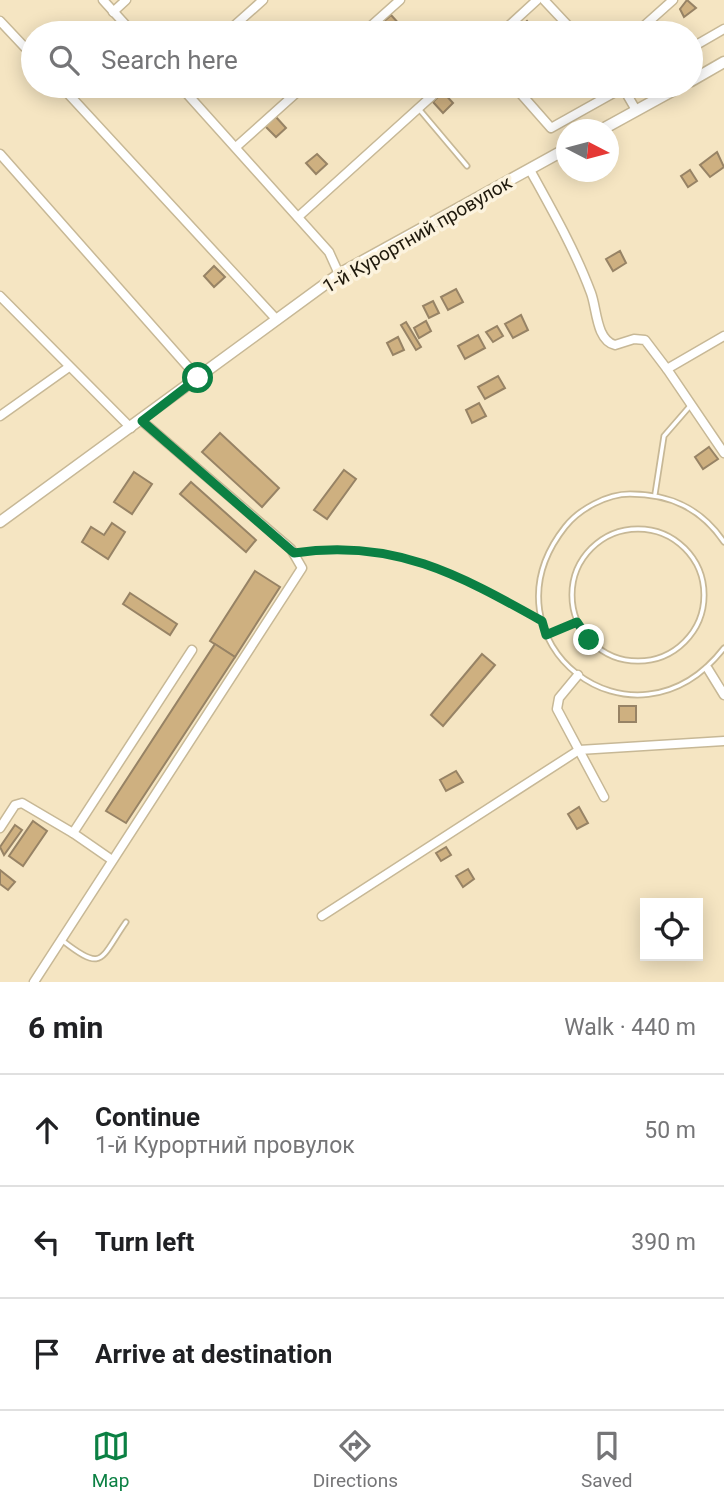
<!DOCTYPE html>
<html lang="en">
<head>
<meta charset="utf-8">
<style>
	body { margin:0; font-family:Roboto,sans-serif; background:#f2f2f2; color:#202124 }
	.controls { position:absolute; right:21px; bottom:21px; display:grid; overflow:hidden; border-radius:0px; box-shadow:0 4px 18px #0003 }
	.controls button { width:63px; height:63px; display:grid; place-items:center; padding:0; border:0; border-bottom:2px solid #e0e0e0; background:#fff; color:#202124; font:35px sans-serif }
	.compass { position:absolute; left:556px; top:119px; width:63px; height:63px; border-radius:50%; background:#fff; box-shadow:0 4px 18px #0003; rotate:96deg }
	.stop { position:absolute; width:21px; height:21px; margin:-16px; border:5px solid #0b8043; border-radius:50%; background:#fff }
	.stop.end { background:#0b8043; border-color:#fff; box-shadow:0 2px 7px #0008 }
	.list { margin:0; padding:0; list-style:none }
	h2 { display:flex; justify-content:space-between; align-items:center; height:91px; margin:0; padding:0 28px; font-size:30px }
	h2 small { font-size:23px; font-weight:400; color:#757577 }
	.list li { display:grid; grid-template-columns:46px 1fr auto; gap:21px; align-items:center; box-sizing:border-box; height:112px; padding:0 28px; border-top:2px solid #e0e0e0 }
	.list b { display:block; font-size:26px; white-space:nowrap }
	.list p { margin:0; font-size:23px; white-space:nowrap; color:#757577 }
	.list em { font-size:23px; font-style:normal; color:#757577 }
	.icon { flex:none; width:38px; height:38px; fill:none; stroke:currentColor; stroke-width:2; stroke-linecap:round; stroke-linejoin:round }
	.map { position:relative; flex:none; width:724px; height:982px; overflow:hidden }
	.search { position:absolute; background:#fff; box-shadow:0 4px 18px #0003; left:21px; right:21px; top:21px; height:77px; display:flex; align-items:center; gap:18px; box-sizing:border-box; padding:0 24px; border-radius:38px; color:#757577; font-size:26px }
	.sheet { height:427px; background:#fff }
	nav { display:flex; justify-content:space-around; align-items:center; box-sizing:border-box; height:98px; border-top:2px solid #e0e0e0; background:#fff; font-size:19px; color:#757577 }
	nav a { display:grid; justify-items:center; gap:4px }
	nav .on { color:#0b8043 }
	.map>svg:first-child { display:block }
</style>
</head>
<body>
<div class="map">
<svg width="724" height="982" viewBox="0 0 724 982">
	<rect width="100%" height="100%" fill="#f5e5c2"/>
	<!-- building -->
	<g fill="#ceb080" stroke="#978365" stroke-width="2">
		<polygon points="687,0 696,8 684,17 680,9"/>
		<polygon points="391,15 401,26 393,33 388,33 380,25"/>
		<polygon points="527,21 537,32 536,33 516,31"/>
		<polygon points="443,92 453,103 443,113 433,102"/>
		<polygon points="276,117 286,128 276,137 265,126"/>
		<polygon points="717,152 724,167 710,177 700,165"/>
		<polygon points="317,154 327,164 316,174 306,163"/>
		<polygon points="690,170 697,181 688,187 681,176"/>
		<polygon points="620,251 626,263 613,271 606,259"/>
		<polygon points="214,266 225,277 214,287 204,276"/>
		<polygon points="456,289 463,302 448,310 441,297"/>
		<polygon points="433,301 439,313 429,318 423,306"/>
		<polygon points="521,315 528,330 513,338 505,324"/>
		<polygon points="426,321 431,331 419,338 414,328"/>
		<polygon points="406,322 421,347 416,350 401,325"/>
		<polygon points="497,326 503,336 493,342 486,332"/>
		<polygon points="478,335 485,348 465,359 458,346"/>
		<polygon points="398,337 404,350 393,355 387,343"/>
		<polygon points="498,376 505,388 485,399 478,387"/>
		<polygon points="479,403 486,416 472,423 466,410"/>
		<polygon points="220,433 279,488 262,507 202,452"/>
		<polygon points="709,447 718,459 703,469 695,457"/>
		<polygon points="344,470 356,479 327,519 314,510"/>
		<polygon points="134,472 152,484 132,514 114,502"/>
		<polygon points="191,482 256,540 246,552 180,494"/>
		<polygon points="112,523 125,532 108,559 82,542 91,527 104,535"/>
		<polygon points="255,571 280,587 235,657 210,641"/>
		<polygon points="130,593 177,624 170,635 123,604"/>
		<polygon points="215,644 235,657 126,823 106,811"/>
		<polygon points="482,654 495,665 443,726 431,715"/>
		<rect x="619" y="706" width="17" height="16"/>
		<polygon points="456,771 463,782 446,791 440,780"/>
		<polygon points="579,807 588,823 577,829 568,814"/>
		<polygon points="33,821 47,831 23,866 9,856"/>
		<polygon points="15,825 22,830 4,855 0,847"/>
		<polygon points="446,847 451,855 441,861 436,853"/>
		<polygon points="468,869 474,879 463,887 456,876"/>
		<polygon points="0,870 15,882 8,890 0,884"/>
	</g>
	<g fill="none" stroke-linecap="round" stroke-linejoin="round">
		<!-- service casing -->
		<g stroke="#c7b896" stroke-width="7">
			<g id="service">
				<polyline points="419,109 467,166"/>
				<polyline points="655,494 664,436 690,406"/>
				<circle cx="638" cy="595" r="66"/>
				<path d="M 724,542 C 701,508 670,494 630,494 C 607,494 579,509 565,527 C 476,640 633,765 724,648"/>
				<path d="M 294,553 C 393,538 458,574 542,621"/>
				<polyline points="547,635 577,622"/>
				<path d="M 63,941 C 104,973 100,959 126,922"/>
			</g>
		</g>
		<!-- minor casing -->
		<g stroke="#c7b896" stroke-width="11">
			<g id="minor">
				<polyline points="103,0 133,33"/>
				<polyline points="544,0 575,33"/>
				<polyline points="113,12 126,0"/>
				<polyline points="0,21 33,56"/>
				<polyline points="226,33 263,0"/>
				<polyline points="363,33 400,0"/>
				<polyline points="501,33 537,0"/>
				<polyline points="636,33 673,0"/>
				<polyline points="691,48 724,29"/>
				<polyline points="61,86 277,320"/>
				<polyline points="180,86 329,252 339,274"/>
				<polyline points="514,86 551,128 626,86"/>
				<polyline points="622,86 636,110"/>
				<polyline points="236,147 304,86"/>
				<polyline points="0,154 198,378"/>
				<path d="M 530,170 C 552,210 575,250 591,293 C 597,309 596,340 615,345 L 634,339 L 645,340 L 667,369"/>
				<polyline points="298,217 443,86"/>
				<polyline points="0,296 131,428"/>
				<polyline points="724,336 667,369 724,453"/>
				<polyline points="0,416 69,367"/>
				<polyline points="708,669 724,695"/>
				<polyline points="578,675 559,698 557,709 604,797"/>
				<polyline points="0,828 15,805 22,803 73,833"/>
				<polyline points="112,860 73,833 192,650"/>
				<polyline points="322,916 579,750 724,741"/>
				<polyline points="34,982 302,568 291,549 142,421"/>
			</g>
		</g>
		<!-- tertiary casing -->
		<g stroke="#c7b896" stroke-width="13">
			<g id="tertiary">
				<polyline points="691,81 724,62"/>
				<polyline points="601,130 681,86"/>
				<polyline points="0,522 339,274 566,149"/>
			</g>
		</g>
		<!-- service -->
		<use href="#service" stroke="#fff" stroke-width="3.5"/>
		<!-- minor -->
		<use href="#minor" stroke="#fff" stroke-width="8"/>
		<!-- tertiary -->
		<use href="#tertiary" stroke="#fff" stroke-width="10"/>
	</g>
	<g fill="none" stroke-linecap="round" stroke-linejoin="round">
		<!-- route -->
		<path stroke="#0b8043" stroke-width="9" d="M 198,378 L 142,421 L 294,553 C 393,538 458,574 542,621 L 546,635 L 577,622 L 589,640"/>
	</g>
	<g text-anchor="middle" stroke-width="7" stroke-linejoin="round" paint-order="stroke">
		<!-- street labels -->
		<g font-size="19" fill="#1f190c" stroke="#fcf3de">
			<text transform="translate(417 234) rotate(-30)" y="7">1-й Курортний провулок</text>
		</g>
	</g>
</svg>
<div class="controls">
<button><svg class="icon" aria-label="locate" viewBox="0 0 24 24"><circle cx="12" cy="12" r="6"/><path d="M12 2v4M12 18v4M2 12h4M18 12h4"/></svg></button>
</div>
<svg class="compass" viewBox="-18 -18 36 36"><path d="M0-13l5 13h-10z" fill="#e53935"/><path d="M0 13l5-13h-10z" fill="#757577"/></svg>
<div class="stop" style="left:198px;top:378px"></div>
<div class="stop end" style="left:589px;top:640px"></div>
<div class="search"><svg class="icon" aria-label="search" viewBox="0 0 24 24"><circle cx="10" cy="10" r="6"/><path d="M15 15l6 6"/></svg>Search here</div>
</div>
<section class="sheet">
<h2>6 min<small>Walk · 440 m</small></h2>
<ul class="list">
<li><svg class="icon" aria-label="ahead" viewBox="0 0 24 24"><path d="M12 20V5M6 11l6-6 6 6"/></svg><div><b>Continue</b><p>1-й Курортний провулок</p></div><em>50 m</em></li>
<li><svg class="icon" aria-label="left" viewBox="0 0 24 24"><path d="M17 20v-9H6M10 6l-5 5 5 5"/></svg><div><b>Turn left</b></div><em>390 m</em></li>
<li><svg class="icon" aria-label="arrive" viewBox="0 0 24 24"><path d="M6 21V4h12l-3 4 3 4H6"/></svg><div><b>Arrive at destination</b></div></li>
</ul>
</section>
<nav>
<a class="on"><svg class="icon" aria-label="map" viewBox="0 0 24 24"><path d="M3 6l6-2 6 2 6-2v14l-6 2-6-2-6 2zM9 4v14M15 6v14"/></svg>Map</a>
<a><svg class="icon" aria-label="directions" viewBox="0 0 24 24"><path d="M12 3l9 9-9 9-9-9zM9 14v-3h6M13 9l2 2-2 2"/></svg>Directions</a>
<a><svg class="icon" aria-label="saved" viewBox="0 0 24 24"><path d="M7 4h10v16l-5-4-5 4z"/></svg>Saved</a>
</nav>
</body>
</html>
